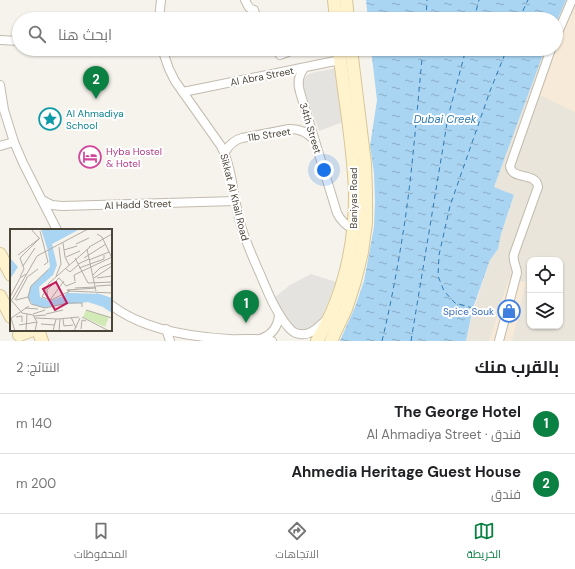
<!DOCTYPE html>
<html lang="ar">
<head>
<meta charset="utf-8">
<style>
	body { margin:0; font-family:"DM Sans",Cairo,sans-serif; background:#f6f6f6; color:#202124; direction:rtl }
	.controls { position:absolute; right:12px; bottom:12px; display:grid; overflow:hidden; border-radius:8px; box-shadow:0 1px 3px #0004 }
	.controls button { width:36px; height:36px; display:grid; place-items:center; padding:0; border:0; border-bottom:1px solid #e0e0e0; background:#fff; color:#202124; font:20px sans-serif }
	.you { position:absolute; left:324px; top:170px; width:14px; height:14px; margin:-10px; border:3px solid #fff; border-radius:50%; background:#1a73e8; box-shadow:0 0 0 6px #1a73e833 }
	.badge { display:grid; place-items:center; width:26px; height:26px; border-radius:50%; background:#0b8043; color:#fff; font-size:13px; font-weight:700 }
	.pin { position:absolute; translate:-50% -33px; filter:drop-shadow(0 1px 2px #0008) }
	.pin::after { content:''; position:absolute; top:21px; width:14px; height:12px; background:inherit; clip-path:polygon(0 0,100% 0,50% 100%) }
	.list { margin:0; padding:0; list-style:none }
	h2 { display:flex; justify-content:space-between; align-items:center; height:52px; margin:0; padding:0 16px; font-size:17px }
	h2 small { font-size:13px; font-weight:400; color:#757577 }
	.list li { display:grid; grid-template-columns:26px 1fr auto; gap:12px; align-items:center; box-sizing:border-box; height:60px; padding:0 16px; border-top:1px solid #e0e0e0 }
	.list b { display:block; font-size:15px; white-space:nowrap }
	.list p { margin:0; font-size:13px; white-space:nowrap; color:#757577 }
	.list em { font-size:13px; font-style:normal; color:#757577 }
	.icon { flex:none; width:22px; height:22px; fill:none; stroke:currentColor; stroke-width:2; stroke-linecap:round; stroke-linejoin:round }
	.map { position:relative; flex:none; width:575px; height:341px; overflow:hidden; direction:ltr }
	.search { position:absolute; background:#fff; box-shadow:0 1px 3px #0004; left:12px; right:12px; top:12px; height:44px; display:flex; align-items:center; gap:10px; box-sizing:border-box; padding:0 14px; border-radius:22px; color:#757577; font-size:15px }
	.sheet { height:172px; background:#fff }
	nav { display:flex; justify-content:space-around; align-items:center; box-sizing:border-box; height:56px; border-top:1px solid #e0e0e0; background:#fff; font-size:11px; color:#757577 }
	nav a { display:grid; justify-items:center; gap:2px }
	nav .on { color:#0b8043 }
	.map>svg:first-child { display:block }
</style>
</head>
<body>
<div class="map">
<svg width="575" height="341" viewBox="0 0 575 341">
	<defs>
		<pattern id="water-ripples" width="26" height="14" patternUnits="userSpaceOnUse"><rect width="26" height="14" fill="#a9d4f2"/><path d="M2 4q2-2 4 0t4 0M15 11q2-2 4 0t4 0" fill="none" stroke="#8caec5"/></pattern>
	</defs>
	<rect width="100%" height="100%" fill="#f6f3ec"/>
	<!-- residential -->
	<path fill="#eae5da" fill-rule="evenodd" d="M 566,0 L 575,0 L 575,341 L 466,341 L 473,311 L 490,260 L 498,249 L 501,234 L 514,196 L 494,187 L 545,49 L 556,49 L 556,22 ZM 530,260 L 560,260 L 560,326 L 530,326 Z"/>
	<!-- commercial -->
	<g fill="#f7ead8">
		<polygon points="575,6 575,112 536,93"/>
		<polygon points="509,279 526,282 512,341 489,341"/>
	</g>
	<!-- parking -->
	<g fill="#e5e3e0">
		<polygon points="336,68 343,122 319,131 304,89 303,81 306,76 311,73"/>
		<polygon points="311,274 336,282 321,319 309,335 296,334 280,313 274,298 290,285"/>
	</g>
	<!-- water -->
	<g fill="url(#water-ripples)">
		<polygon points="366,0 566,0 556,23 556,19 368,19"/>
		<polygon points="371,49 545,49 494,187 514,195 501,234 498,249 490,260 473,308 466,341 340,341 355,307 364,281 374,227 375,201 374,173 370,146 377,100"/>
	</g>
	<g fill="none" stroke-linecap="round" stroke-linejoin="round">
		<!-- ferry -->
		<g stroke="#2e7ab2" stroke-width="1" stroke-dasharray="5 4" stroke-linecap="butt">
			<polyline points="426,19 427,0"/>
			<polyline points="474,19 479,0"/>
			<polyline points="519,19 528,0"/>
			<polyline points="473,308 455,303 444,291 438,276 439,255 450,206 490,91 507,49"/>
			<path d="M 382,341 C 391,304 398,265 404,227 C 413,168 417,108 423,49"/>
			<polyline points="411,341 448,117 466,49"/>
		</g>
		<!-- street casing -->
		<g stroke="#c2bbae" stroke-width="10">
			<g id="street">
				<path d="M 245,0 C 248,5 248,9 254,10 L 257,19"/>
				<polyline points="159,19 161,0"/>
				<polyline points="556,37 572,0"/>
				<polyline points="0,40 19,41"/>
				<path d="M 162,49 L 169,69 L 175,81 L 221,146 C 233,170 233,197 240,222 C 245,241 253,258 261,276 C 268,293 277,315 290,329 C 293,332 296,334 300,334 C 311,336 319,326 326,320"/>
				<polyline points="276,49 280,55 293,50"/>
				<path d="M 304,68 C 298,76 297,83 300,92 L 337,213 C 341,221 345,225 353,229"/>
				<polyline points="0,85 4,110 14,142 23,163 57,230"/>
				<polyline points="183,92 340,60"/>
				<polyline points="0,146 14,142"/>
				<path d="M 225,152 C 229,145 234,140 242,138 L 289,129 C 300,129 307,132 315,141"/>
				<polyline points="42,200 52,205 62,206 235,201"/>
				<path d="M 111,305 C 142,329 191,337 229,339 C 243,340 259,337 272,341"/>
				<polyline points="166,329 170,341"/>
				<path d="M 260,339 C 272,335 278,327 279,315"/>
				<path d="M 499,341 L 517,273 C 517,266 512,262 514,254 L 538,187 C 536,171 512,181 510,166 L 551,49"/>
			</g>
		</g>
		<!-- secondary casing -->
		<g stroke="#d6c79b" stroke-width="14">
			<g id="secondary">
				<polyline points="334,0 336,19"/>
				<polyline points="346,0 348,19"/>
				<polyline points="0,254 11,275"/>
				<polyline points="0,296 11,317"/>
				<polyline points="38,330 42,341"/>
				<polyline points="19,335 33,330"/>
				<path d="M 317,341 C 343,297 355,246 355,195 C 354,146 344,98 339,49"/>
				<polyline points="331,341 346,309 355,281 362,252 366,223 366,193 365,164 351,49"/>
			</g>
		</g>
		<!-- street -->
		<use href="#street" stroke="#fff" stroke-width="8"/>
		<!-- secondary -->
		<use href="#secondary" stroke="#fff3cd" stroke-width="12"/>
	</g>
	<!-- icons -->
	<defs>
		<g id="sight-ring" transform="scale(1.15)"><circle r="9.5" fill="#fff" stroke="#0f9aa8" stroke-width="1.5"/><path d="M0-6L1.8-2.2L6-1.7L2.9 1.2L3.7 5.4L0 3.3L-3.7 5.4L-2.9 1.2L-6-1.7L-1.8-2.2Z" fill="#0f9aa8"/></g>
		<g id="hotel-ring" transform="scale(1.15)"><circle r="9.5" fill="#fff" stroke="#d1479c" stroke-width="1.5"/><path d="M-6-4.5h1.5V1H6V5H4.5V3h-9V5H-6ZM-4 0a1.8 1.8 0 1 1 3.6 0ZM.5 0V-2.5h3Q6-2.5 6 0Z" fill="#d1479c"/></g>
		<g id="shop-ring" transform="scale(1.15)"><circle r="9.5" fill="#fff" stroke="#3f7fe0" stroke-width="1.5"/><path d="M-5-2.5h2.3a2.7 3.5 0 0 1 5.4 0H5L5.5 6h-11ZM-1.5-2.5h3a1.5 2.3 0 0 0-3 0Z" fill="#3f7fe0"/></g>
	</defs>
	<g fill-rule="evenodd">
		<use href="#sight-ring" x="50" y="119"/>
		<use href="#hotel-ring" x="90" y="157"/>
		<use href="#shop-ring" x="509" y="311"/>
	</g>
	<g text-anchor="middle" stroke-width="4" stroke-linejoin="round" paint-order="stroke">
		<!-- street labels -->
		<g font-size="10" fill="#4b4439" stroke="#fff">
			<text transform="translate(262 76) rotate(-11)" y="4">Al Abra Street</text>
			<text transform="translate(311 128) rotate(73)" y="4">34th Street</text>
			<text transform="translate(269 134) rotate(-9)" y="4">11b Street</text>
			<text transform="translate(235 197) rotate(76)" y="4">Sikkat Al Khail Road</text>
			<text transform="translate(353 198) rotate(-90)" y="4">Baniyas Road</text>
			<text transform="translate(138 204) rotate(-2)" y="4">Al Hadd Street</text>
		</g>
		<!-- culture labels -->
		<g font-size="10" fill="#0d838f" stroke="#fff" text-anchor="start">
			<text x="66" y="117">Al Ahmadiya<tspan x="66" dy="12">School</tspan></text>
		</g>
		<!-- hotel labels -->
		<g font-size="10" fill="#b23c85" stroke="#fff" text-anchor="start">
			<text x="106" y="155">Hyba Hostel<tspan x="106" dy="12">&amp; Hotel</tspan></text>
		</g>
		<!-- shop labels -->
		<g font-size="10" fill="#366cbe" stroke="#fff" text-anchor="end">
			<text x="494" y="315">Spice Souk</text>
		</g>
		<!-- water labels -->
		<g font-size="11" font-style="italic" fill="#2e7ab2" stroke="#fff">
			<text x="445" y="123">Dubai Creek</text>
		</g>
	</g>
	<!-- overview -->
	<g transform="translate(10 229)">
		<rect width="102" height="102" fill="#f6f3ec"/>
		<path d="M 76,81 L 99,88 L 95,98 L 73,88 Z" fill="#d2eab5"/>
		<path d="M 31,0 L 70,0 L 42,15 L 47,36 L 43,46 L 29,58 L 30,68 L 40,72 L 61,64 L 90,65 L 102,69 L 102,84 L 93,78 L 78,73 L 34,78 L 23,76 L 18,69 L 20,59 L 40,38 L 38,22 ZM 1,30 L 8,38 L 0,50 L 0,31 Z" fill="#a9d4f2"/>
		<path fill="none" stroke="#a9d4f2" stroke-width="2" d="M 33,0 L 39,20M 32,49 L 42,39 L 39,23M 28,52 L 23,57 L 21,69 L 23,74 L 34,78 L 69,68 L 88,69 L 102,75M 86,65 L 102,73M 67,69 L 72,70 L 72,73 L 76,69M 33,76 L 54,69 L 58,64 L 62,68M 44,76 L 71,71"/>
		<path fill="none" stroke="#b2ada4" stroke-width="1" d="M 21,0 L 29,9M 30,2 L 38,33 L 34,36M 87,5 L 92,8 L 102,29M 53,14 L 55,28 L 59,36M 66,15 L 79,9M 79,18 L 102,5M 80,18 L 39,54 L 32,68 L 41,71 L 60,62 L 102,64M 77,20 L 86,62M 54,21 L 67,17M 8,26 L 30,9 L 10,29M 56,28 L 70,22M 10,29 L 14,40 L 10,48M 65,29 L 78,54M 74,29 L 96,15M 79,31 L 99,23M 68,35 L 79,30M 13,37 L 25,19M 69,39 L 94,30 L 94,26M 56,40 L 60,43 L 68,36M 38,41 L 21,57 L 18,68 L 21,75 L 35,79 L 58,74 L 72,74 L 72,78M 83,46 L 90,39 L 102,34M 46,47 L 51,35 L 49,18M 16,49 L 28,40M 49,49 L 56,57 L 66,53M 84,49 L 102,37M 87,49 L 102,47M 65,52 L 64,46 L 102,28M 78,54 L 102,53M 86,57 L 102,56M 65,59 L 86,58M 60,62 L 57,61 L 86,59M 0,68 L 10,49 L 16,45M 5,71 L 17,49M 6,71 L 18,68M 38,71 L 37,61 L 49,49M 40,71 L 54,52M 2,72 L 12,84 L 23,86 L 27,93 L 25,102M 0,74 L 27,27 L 78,0M 15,79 L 28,80M 76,81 L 102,89M 23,85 L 35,81M 36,85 L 53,81M 24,87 L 36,86M 6,88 L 12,87 L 12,93M 61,88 L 66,99M 72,88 L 99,102M 1,89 L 5,102M 25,89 L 48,90 L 69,88M 0,90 L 19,77M 53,90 L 54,97 L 63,96M 31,95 L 45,96M 9,96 L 27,93M 71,100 L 72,91 L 76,92M 16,102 L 17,85M 43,102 L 46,90M 49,102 L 50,90M 64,102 L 70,89"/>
		<path fill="#c2185b" fill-opacity="0.15" stroke="#c2185b" stroke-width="2" d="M 46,53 L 57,74 L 45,81 L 33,60 Z"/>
		<rect width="102" height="102" fill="none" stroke="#4b4439" stroke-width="2"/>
	</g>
</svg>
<div class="controls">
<button><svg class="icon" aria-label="locate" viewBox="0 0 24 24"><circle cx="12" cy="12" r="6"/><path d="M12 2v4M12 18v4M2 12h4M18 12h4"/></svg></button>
<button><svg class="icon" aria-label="layers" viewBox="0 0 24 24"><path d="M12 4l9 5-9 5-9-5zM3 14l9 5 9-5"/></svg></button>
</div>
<div class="you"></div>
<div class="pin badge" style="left:246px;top:323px">1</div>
<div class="pin badge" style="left:96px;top:99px">2</div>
<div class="search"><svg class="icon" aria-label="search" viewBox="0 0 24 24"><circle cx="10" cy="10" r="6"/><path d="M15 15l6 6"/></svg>ابحث هنا</div>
</div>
<section class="sheet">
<h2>بالقرب منك<small>النتائج: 2</small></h2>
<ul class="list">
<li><span class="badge">1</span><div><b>The George Hotel</b><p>فندق · Al Ahmadiya Street</p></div><em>140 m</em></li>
<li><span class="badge">2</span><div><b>Ahmedia Heritage Guest House</b><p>فندق</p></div><em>200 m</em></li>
</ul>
</section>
<nav>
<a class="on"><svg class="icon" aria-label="map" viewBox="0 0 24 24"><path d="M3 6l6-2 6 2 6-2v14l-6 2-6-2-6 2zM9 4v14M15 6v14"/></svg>الخريطة</a>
<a><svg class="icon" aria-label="directions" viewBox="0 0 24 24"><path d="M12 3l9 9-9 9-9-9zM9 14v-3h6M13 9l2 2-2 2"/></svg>الاتجاهات</a>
<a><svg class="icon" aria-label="saved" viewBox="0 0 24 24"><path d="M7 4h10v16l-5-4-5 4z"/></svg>المحفوظات</a>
</nav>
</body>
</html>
